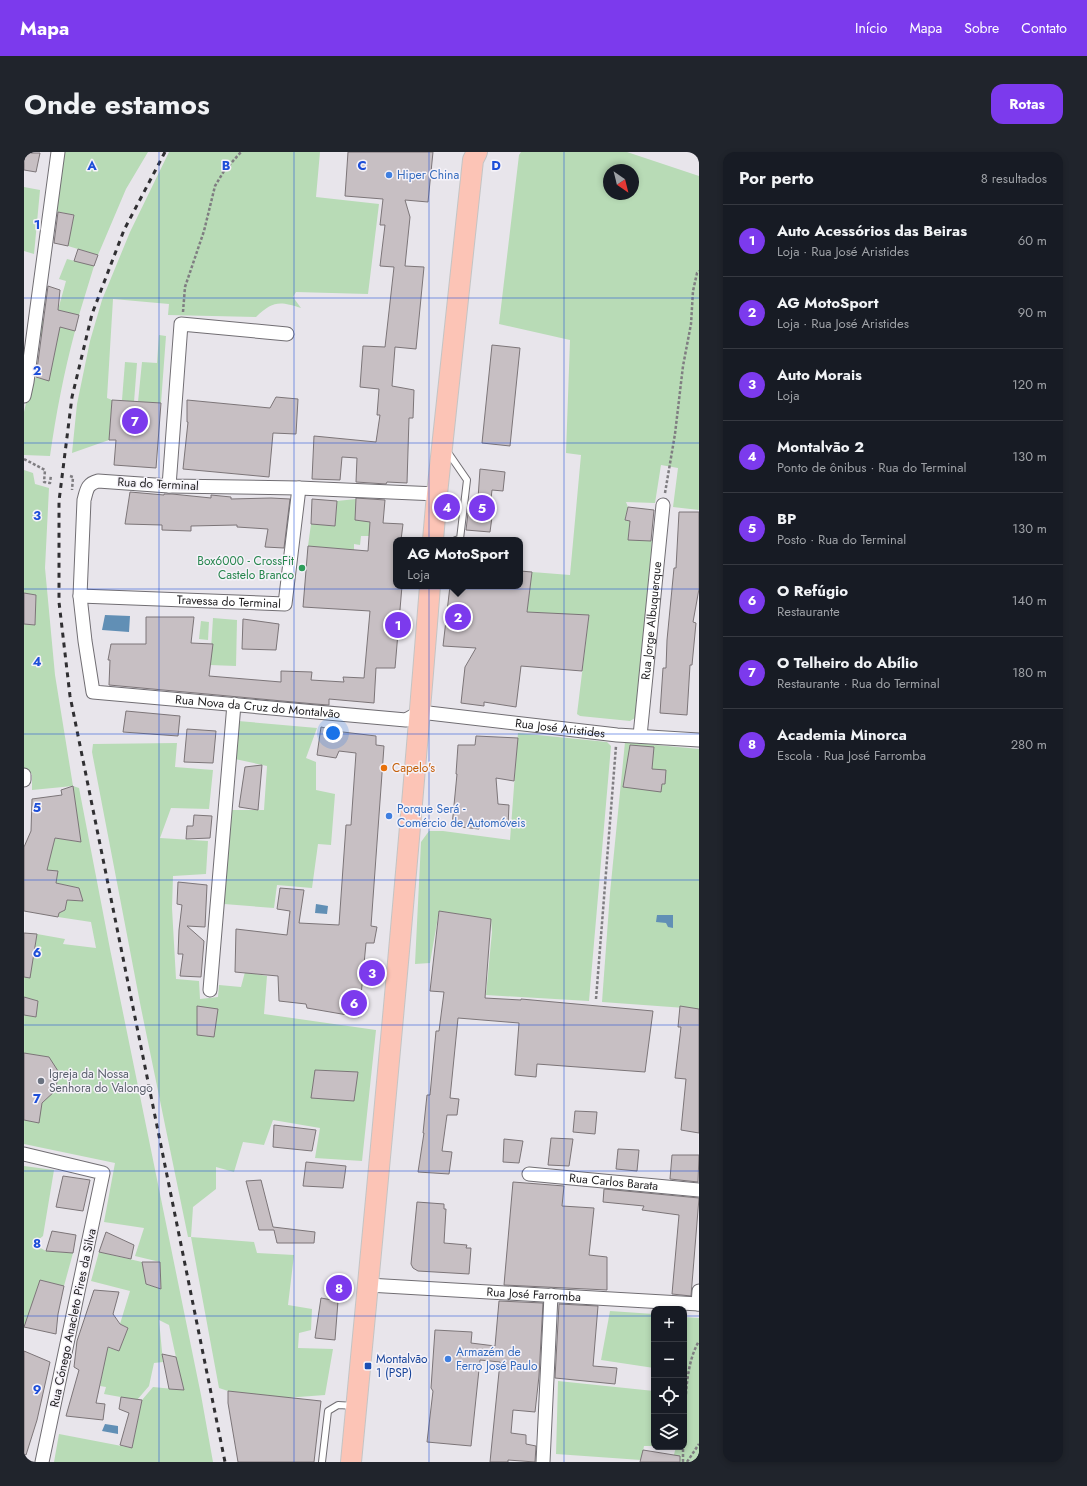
<!DOCTYPE html>
<html lang="pt">
<head>
<meta charset="utf-8">
<style>
	body { margin:0; font-family:Jost,sans-serif; background:#20242c; color:#f1f3f6 }
	.controls { position:absolute; right:12px; bottom:12px; display:grid; overflow:hidden; border-radius:8px; box-shadow:0 2px 6px #0003 }
	.controls button { width:36px; height:36px; display:grid; place-items:center; padding:0; border:0; border-bottom:1px solid #363941; background:#171b24; color:#f1f3f6; font:20px sans-serif }
	.compass { position:absolute; left:579px; top:12px; width:36px; height:36px; border-radius:50%; background:#171b24; box-shadow:0 2px 6px #0003; rotate:145deg }
	.you { position:absolute; left:309px; top:581px; width:14px; height:14px; margin:-10px; border:3px solid #fff; border-radius:50%; background:#1a73e8; box-shadow:0 0 0 6px #1a73e833 }
	.badge { display:grid; place-items:center; width:26px; height:26px; border-radius:50%; background:#7c3aed; color:#fff; font-size:13px; font-weight:700 }
	.pin { position:absolute; translate:-50% -50%; border:2px solid #fff; box-shadow:0 1px 4px #0006 }
	.popup { position:absolute; left:369px; top:385px; width:130px; height:52px; box-sizing:border-box; display:grid; place-content:center; border-radius:8px; background:#171b24; filter:drop-shadow(0 1px 3px #0005); font-size:13px; white-space:nowrap; color:#9ea1a6 }
	.popup b { font-size:15px; color:#f1f3f6 }
	.popup::after { content:''; position:absolute; left:50%; top:100%; margin-left:-8px; border:8px solid transparent; border-top-color:#171b24 }
	.list { margin:0; padding:0; list-style:none }
	h2 { display:flex; justify-content:space-between; align-items:center; height:52px; margin:0; padding:0 16px; font-size:17px }
	h2 small { font-size:13px; font-weight:400; color:#9ea1a6 }
	.list li { display:grid; grid-template-columns:26px 1fr auto; gap:12px; align-items:center; box-sizing:border-box; height:72px; padding:0 16px; border-top:1px solid #363941 }
	.list b { display:block; font-size:15px; white-space:nowrap }
	.list p { margin:0; font-size:13px; white-space:nowrap; color:#9ea1a6 }
	.list em { font-size:13px; font-style:normal; color:#9ea1a6 }
	.icon { flex:none; width:22px; height:22px; fill:none; stroke:currentColor; stroke-width:2; stroke-linecap:round; stroke-linejoin:round }
	.map { position:relative; flex:none; width:675px; height:1310px; overflow:hidden; border-radius:12px }
	header { display:flex; align-items:center; gap:24px; box-sizing:border-box; height:56px; padding:0 20px; background:#7c3aed; color:#fff }
	header strong { font-size:19px }
	nav { display:flex; gap:22px; margin-inline-start:auto; font-size:14px }
	.intro { display:flex; align-items:center; justify-content:space-between; box-sizing:border-box; height:96px; padding:0 24px }
	h1 { margin:0; font-size:28px }
	.button { padding:10px 18px; border-radius:12px; background:#7c3aed; color:#fff; font-size:14px; font-weight:700 }
	main { display:flex; gap:24px; padding:0 24px }
	aside { flex:1; background:#171b24; border-radius:12px; box-shadow:0 2px 6px #0003 }
	.map>svg:first-child { display:block }
</style>
</head>
<body>
<header>
<strong>Mapa</strong>
<nav><a>Início</a><a>Mapa</a><a>Sobre</a><a>Contato</a></nav>
</header>
<div class="intro"><h1>Onde estamos</h1><a class="button">Rotas</a></div>
<main>
<div class="map">
<svg width="675" height="1310" viewBox="0 0 675 1310">
	<rect width="100%" height="100%" fill="#e8e5eb"/>
	<!-- green -->
	<g fill="#b8dbb6" fill-rule="evenodd">
		<polygon points="37,0 124,0 102,37 74,103 44,94 50,63 31,59"/>
		<path d="M 145,0 L 296,0 L 292,45 L 355,52 L 344,142 L 272,140 L 269,145 L 277,156 C 255,149 249,149 232,165 L 144,163 L 145,152 L 89,147 L 83,246 L 88,248 L 85,288 L 48,301 L 53,252 L 66,189 L 78,148 L 106,80 Z"/>
		<path d="M 497,0 L 603,0 L 675,24 L 675,358 L 649,355 L 654,316 L 637,313 L 631,351 L 602,350 L 604,355 L 601,368 L 606,369 L 604,387 L 628,389 L 613,562 L 611,566 L 606,569 L 556,564 L 553,562 L 565,464 L 503,460 L 508,420 L 546,423 L 557,303 L 542,301 L 546,188 L 475,172 L 495,3 ZM 585,18 L 609,18 L 609,42 L 585,42 Z"/>
		<polygon points="0,35 16,38 10,102 0,99"/>
		<polygon points="43,107 70,114 55,163 34,158 42,129 35,127"/>
		<path d="M 14,168 L 51,179 C 40,220 32,262 26,304 L 0,303 L 0,260 L 8,225 L 25,228 L 33,190 L 12,183 Z"/>
		<polygon points="135,183 142,184 137,251 114,250 118,210 133,211"/>
		<polygon points="101,210 113,211 110,250 98,248"/>
		<polygon points="0,318 9,321 11,332 25,336 21,416 31,523 49,634 55,636 86,797 177,1243 189,1310 30,1310 35,1282 108,1296 118,1248 129,1235 159,1238 145,1173 135,1168 139,1210 130,1211 125,1234 113,1248 80,1242 82,1235 76,1234 82,1202 52,1193 54,1186 95,1199 104,1176 96,1172 106,1139 67,1129 75,1100 118,1110 122,1132 137,1137 136,1110 111,1104 120,1076 80,1070 91,1011 0,992 0,863 12,865 14,849 0,845 0,805 9,807 13,782 41,787 39,792 72,796 67,770 34,765 35,761 41,758 43,748 59,749 55,736 32,731 0,716 0,705 25,709 31,686 56,690 49,634 8,638 8,622 0,619 0,472 11,473 12,444 0,441"/>
		<polygon points="332,347 331,368 353,370 345,384 337,384 336,393 330,392 330,398 284,394 287,372 311,374 313,349"/>
		<polygon points="189,466 213,468 212,514 186,513"/>
		<polygon points="177,469 185,470 184,488 175,487"/>
		<polygon points="214,569 293,576 282,606 292,610 292,638 311,642 307,693 294,692 288,736 253,733 250,756 200,752 208,658 240,658 243,614 211,607"/>
		<polygon points="494,581 583,590 587,594 565,849 462,843 468,780 467,767 415,759 406,811 391,812 397,690 405,679 419,679 486,688"/>
		<polygon points="601,590 675,597 675,857 578,850 586,741"/>
		<polygon points="153,591 151,615 189,618 185,657 147,656 136,686 184,689 182,722 149,724 148,756 152,827 175,829 176,847 194,845 195,833 217,835 221,820 243,824 240,862 352,878 338,1009 291,1006 296,976 249,968 240,993 219,990 210,1020 192,1015 192,1037 169,1055 167,1085 230,1090 233,1101 270,1103 264,1153 288,1157 287,1178 275,1181 274,1196 309,1197 301,1243 261,1246 204,1239 195,1236 167,1085 164,1085 117,856 68,600 69,592"/>
		<polygon points="0,1014 30,1018 19,1084 9,1092 22,1099 49,1101 40,1134 16,1128 0,1177"/>
		<polygon points="586,1159 630,1162 630,1216 577,1208"/>
		<polygon points="660,1165 675,1166 675,1310 648,1310 652,1295 660,1295"/>
		<polygon points="534,1229 630,1239 630,1294 620,1294 617,1308 532,1302"/>
	</g>
	<!-- water -->
	<g fill="#618fb5">
		<polygon points="81,463 106,464 105,480 78,478"/>
		<polygon points="292,752 304,754 303,762 291,761"/>
		<polygon points="633,763 649,763 649,776 644,775 642,771 632,770"/>
		<polygon points="81,1272 94,1274 94,1282 78,1279"/>
	</g>
	<!-- building -->
	<g fill="#c7bfc3" stroke="#7c7578">
		<polygon points="324,0 409,0 404,50 381,48 386,65 381,114 400,115 392,197 371,195 368,234 390,238 389,266 385,266 383,331 363,330 362,332 332,330 333,306 318,305 316,328 288,327 290,284 352,290 356,263 353,263 355,237 336,235 339,194 361,195 370,115 356,114 361,73 356,73 359,47 321,44"/>
		<polygon points="0,1 16,1 12,20 0,18"/>
		<polygon points="34,60 50,63 44,94 30,91"/>
		<polygon points="54,97 74,103 70,114 50,109"/>
		<polygon points="24,134 36,138 34,158 55,163 51,179 36,175 25,229 12,225"/>
		<polygon points="468,193 496,196 486,294 458,291"/>
		<polygon points="252,245 274,247 272,282 249,281 245,325 159,317 164,270 163,270 163,248 246,256"/>
		<polygon points="88,248 137,251 132,316 90,313 92,288 85,288"/>
		<polygon points="456,317 481,320 479,339 468,338 465,364 468,365 466,380 442,378 444,361 453,362"/>
		<polygon points="106,340 140,343 140,342 148,342 187,346 187,343 207,345 207,347 247,346 266,347 260,396 241,395 244,377 213,375 213,373 167,374 167,379 138,378 138,373 101,372"/>
		<polygon points="332,346 361,348 359,371 379,372 377,388 372,388 372,434 378,434 371,516 352,516 350,551 305,547 305,553 291,552 85,533 86,508 84,508 87,492 122,492 122,465 170,465 167,491 189,492 185,524 257,530 257,519 288,520 287,528 320,530 319,525 340,526 346,459 279,455 284,394 344,399 346,370 331,368"/>
		<polygon points="288,347 313,349 311,374 287,372"/>
		<polygon points="604,355 630,358 627,389 604,388 606,369 601,368"/>
		<polygon points="655,360 675,360 675,437 669,470 672,471 668,513 666,513 663,563 636,561 639,516 642,516 643,488 650,416 652,416"/>
		<polygon points="496,419 508,420 503,460 565,463 558,519 497,514 492,555 460,550 460,554 437,551 441,515 452,496 419,494 426,434 496,434"/>
		<polygon points="0,441 12,443 11,473 0,472"/>
		<polygon points="219,467 255,472 252,498 218,497"/>
		<polygon points="102,559 156,564 154,584 99,580"/>
		<polygon points="297,575 319,580 352,584 352,593 360,594 347,774 353,775 350,791 342,791 335,865 283,856 282,852 255,849 254,824 211,820 212,777 263,783 266,759 253,757 256,736 280,738 275,771 315,773 322,673 327,673 332,601 315,599 312,606 293,603"/>
		<polygon points="163,577 192,579 189,611 160,610"/>
		<polygon points="452,584 494,586 490,629 472,626 474,652 485,653 484,674 456,673 455,677 428,674 433,622 432,622 434,593 451,593"/>
		<polygon points="606,593 630,595 628,617 642,618 641,632 638,632 637,640 599,635"/>
		<polygon points="238,613 234,658 215,655 221,615"/>
		<polygon points="49,634 57,690 31,686 23,718 34,719 32,731 55,736 59,749 43,748 41,758 35,761 34,765 0,759 0,695 7,679 8,647 38,643 37,638"/>
		<polygon points="170,663 188,664 186,686 162,687 163,674 169,674"/>
		<polygon points="154,730 183,733 181,775 163,774 180,789 177,825 156,824 159,802 154,802 155,778 158,753 153,752"/>
		<polygon points="415,759 467,767 461,846 497,848 497,847 629,859 621,920 513,912 512,925 491,923 495,871 434,866 426,946 435,947 433,963 423,963 418,999 428,1000 425,1022 394,1020 400,981 399,981 403,943 406,943 412,879 415,879 420,840 406,839"/>
		<polygon points="0,781 13,782 6,826 0,825"/>
		<polygon points="0,845 14,849 12,865 0,863"/>
		<polygon points="173,854 194,857 190,885 173,883"/>
		<polygon points="656,854 675,857 675,981 657,978 662,927 651,926 657,875 654,875"/>
		<polygon points="0,901 25,905 34,919 32,938 18,951 15,971 0,968"/>
		<polygon points="291,918 334,920 330,949 287,946"/>
		<polygon points="551,959 573,960 571,982 549,980"/>
		<polygon points="250,973 292,978 288,999 249,995"/>
		<polygon points="527,986 549,987 545,1014 524,1013"/>
		<polygon points="480,987 499,989 495,1011 479,1010"/>
		<polygon points="594,997 615,998 613,1019 592,1017"/>
		<polygon points="648,1003 675,1003 674,1030 646,1027"/>
		<polygon points="282,1010 322,1014 319,1036 279,1034"/>
		<polygon points="39,1024 66,1028 59,1059 32,1055"/>
		<polygon points="237,1028 249,1075 291,1080 290,1091 253,1091 250,1078 235,1078 222,1029"/>
		<polygon points="489,1030 540,1034 538,1054 570,1056 565,1103 583,1105 583,1138 480,1133"/>
		<polygon points="580,1037 675,1046 667,1144 648,1142 655,1063 618,1058 620,1054 579,1050"/>
		<polygon points="393,1050 420,1052 420,1057 422,1057 420,1091 443,1093 442,1096 447,1096 445,1122 394,1119 389,1116 387,1112"/>
		<polygon points="28,1079 52,1083 49,1101 22,1099"/>
		<polygon points="82,1080 110,1093 107,1107 75,1100"/>
		<polygon points="118,1110 136,1110 137,1137 122,1132"/>
		<polygon points="16,1128 40,1134 34,1162 32,1182 0,1175"/>
		<polygon points="70,1138 95,1140 89,1162 96,1172 104,1176 95,1199 84,1195 72,1251 81,1252 79,1268 42,1264 55,1218 50,1215 53,1189"/>
		<polygon points="297,1146 314,1149 311,1188 291,1186"/>
		<polygon points="475,1149 519,1151 515,1224 511,1260 489,1258 487,1281 502,1283 502,1292 512,1294 511,1310 484,1308 484,1310 466,1310 476,1210 456,1208 447,1294 403,1290 409,1239 407,1236 411,1178 448,1180 447,1191 471,1194"/>
		<polygon points="535,1152 574,1154 569,1214 593,1216 591,1232 531,1226"/>
		<polygon points="0,1199 26,1210 13,1268 2,1303 0,1302"/>
		<polygon points="138,1202 152,1205 160,1238 145,1237"/>
		<polygon points="204,1239 297,1249 290,1310 214,1310 204,1251"/>
		<polygon points="97,1245 118,1248 108,1296 96,1293 105,1261 95,1257"/>
		<polygon points="619,1298 656,1304 656,1310 616,1310"/>
	</g>
	<g fill="none" stroke-linecap="round" stroke-linejoin="round">
		<!-- service casing -->
		<g stroke="#716e73" stroke-width="8">
			<g id="service">
				<polyline points="423,299 443,328 436,387 432,388"/>
				<polyline points="298,1310 304,1259 314,1253 331,1254"/>
			</g>
		</g>
		<!-- minor casing -->
		<g stroke="#716e73" stroke-width="15">
			<g id="minor">
				<polyline points="0,244 3,230 34,0"/>
				<polyline points="145,334 157,172 263,182"/>
				<path id="s1" d="M 413,342 L 275,336 L 145,334 L 74,329 C 63,332 63,337 60,348 L 56,444 L 61,489 L 69,540 L 382,568 L 396,560 L 593,583 L 675,588"/>
				<path id="s2" d="M 56,444 L 261,452 L 275,336"/>
				<path id="s3" d="M 616,584 L 639,353"/>
				<polyline points="0,623 0,628"/>
				<polyline points="186,838 210,552"/>
				<polyline points="0,1002 79,1021 18,1310"/>
				<path id="s4" d="M 505,1022 L 675,1038"/>
				<path id="s5" d="M 344,1133 L 675,1152"/>
				<polyline points="674,1152 675,1139"/>
				<polyline points="519,1310 527,1143"/>
			</g>
		</g>
		<!-- primary casing -->
		<g stroke="#c4c4c4" stroke-width="22">
			<g id="primary">
				<polyline points="409,388 413,342 449,8 453,0"/>
				<path d="M 327,1310 C 355,1018 383,726 406,434"/>
			</g>
		</g>
		<!-- path -->
		<g stroke="#7f7d81" stroke-width="2.5" stroke-dasharray="3 2" stroke-linecap="butt">
			<polyline points="159,160 161,135 180,79 191,34 200,19 217,0"/>
			<polyline points="0,307 21,318 20,330 26,331 27,323"/>
			<polyline points="46,324 49,325 48,338"/>
			<polyline points="641,341 651,282 659,214 667,172 669,139 673,121 675,119"/>
			<polyline points="572,847 592,594"/>
			<path d="M 660,1282 C 662,1252 660,1215 675,1189"/>
			<polyline points="659,1310 659,1295"/>
			<polyline points="663,1310 675,1292"/>
		</g>
		<!-- service -->
		<use href="#service" stroke="#fff" stroke-width="6"/>
		<!-- minor -->
		<use href="#minor" stroke="#fff" stroke-width="13"/>
		<!-- primary -->
		<use href="#primary" stroke="#fcc4b6" stroke-width="20"/>
		<!-- rail -->
		<polyline stroke="#302f32" stroke-width="3" stroke-dasharray="5 5" stroke-linecap="butt" points="141,0 100,78 68,162 48,245 35,349 35,450 46,544 201,1310"/>
	</g>
	<!-- grid -->
	<path fill="none" stroke="#1d4ed8" stroke-width="1" stroke-opacity="0.55" d="M 135,0 L 135,1310M 270,0 L 270,1310M 405,0 L 405,1310M 540,0 L 540,1310M 0,146 L 675,146M 0,291 L 675,291M 0,437 L 675,437M 0,582 L 675,582M 0,728 L 675,728M 0,873 L 675,873M 0,1019 L 675,1019M 0,1164 L 630,1164M 660,1164 L 675,1164"/>
	<!-- markers -->
	<g fill="#3f7fe0" stroke="#f5f2f9" stroke-width="1.5">
		<circle cx="365" cy="23" r="4"/>
		<circle cx="365" cy="664" r="4"/>
		<circle cx="424" cy="1207" r="4"/>
	</g>
	<circle fill="#2e9e5b" stroke="#f5f2f9" stroke-width="1.5" cx="278" cy="416" r="4"/>
	<circle fill="#e8710a" stroke="#f5f2f9" stroke-width="1.5" cx="360" cy="616" r="4"/>
	<circle fill="#6b7280" stroke="#f5f2f9" stroke-width="1.5" cx="17" cy="929" r="4"/>
	<rect fill="#1a4fb4" stroke="#f5f2f9" stroke-width="1.5" x="340" y="1210" width="8" height="8" rx="2"/>
	<g text-anchor="middle" stroke-width="3" stroke-linejoin="round" paint-order="stroke">
		<!-- shop labels -->
		<g font-size="12" fill="#366cbe" stroke="#f5f2f9" text-anchor="start">
			<text x="373" y="27">Hiper China</text>
			<text x="373" y="661">Porque Será -<tspan x="373" dy="14">Comércio de Automóveis</tspan></text>
			<text x="432" y="1204">Armazém de<tspan x="432" dy="14">Ferro José Paulo</tspan></text>
		</g>
		<!-- street labels -->
		<g font-size="12" fill="#1c1b1d" stroke="#f5f2f9">
			<text transform="translate(134 332) rotate(3)" y="4">Rua do Terminal</text>
			<text dy="4" stroke="none"><textPath href="#s2" startOffset="149">Travessa do Terminal</textPath></text>
			<text dy="4" stroke="none"><textPath href="#s3" startOffset="116">Rua Jorge Albuquerque</textPath></text>
			<text dy="4" stroke="none"><textPath href="#s1" startOffset="723">Rua Nova da Cruz do Montalvão</textPath></text>
			<text dy="4" stroke="none"><textPath href="#s1" startOffset="1029">Rua José Aristides</textPath></text>
			<text dy="4" stroke="none"><textPath href="#s4" startOffset="85">Rua Carlos Barata</textPath></text>
			<text dy="4" stroke="none"><textPath href="#s5" startOffset="166">Rua José Farromba</textPath></text>
			<text transform="translate(49 1166) rotate(-78)" y="4">Rua Cónego Anacleto Pires da Silva</text>
		</g>
		<!-- leisure labels -->
		<g font-size="12" fill="#27864d" stroke="#f5f2f9" text-anchor="end">
			<text x="270" y="413">Box6000 - CrossFit<tspan x="270" dy="14">Castelo Branco</tspan></text>
		</g>
		<!-- food labels -->
		<g font-size="12" fill="#c56008" stroke="#f5f2f9" text-anchor="start">
			<text x="368" y="620">Capelo's</text>
		</g>
		<!-- worship labels -->
		<g font-size="12" fill="#5b616d" stroke="#f5f2f9" text-anchor="start">
			<text x="25" y="926">Igreja da Nossa<tspan x="25" dy="14">Senhora do Valongo</tspan></text>
		</g>
		<!-- transit labels -->
		<g font-size="12" fill="#164399" stroke="#f5f2f9" text-anchor="start">
			<text x="352" y="1211">Montalvão<tspan x="352" dy="14">1 (PSP)</tspan></text>
		</g>
	</g>
	<g font-size="13" text-anchor="middle" font-weight="bold" fill="#1d4ed8" stroke="#f5f2f9" stroke-width="3" stroke-linejoin="round" paint-order="stroke">
		<text x="68" y="18">A</text>
		<text x="202" y="18">B</text>
		<text x="338" y="18">C</text>
		<text x="472" y="18">D</text>
		<text x="13" y="77">1</text>
		<text x="13" y="223">2</text>
		<text x="13" y="368">3</text>
		<text x="13" y="514">4</text>
		<text x="13" y="660">5</text>
		<text x="13" y="805">6</text>
		<text x="13" y="951">7</text>
		<text x="13" y="1096">8</text>
		<text x="13" y="1242">9</text>
	</g>
</svg>
<div class="controls">
<button>+</button>
<button>−</button>
<button><svg class="icon" aria-label="locate" viewBox="0 0 24 24"><circle cx="12" cy="12" r="6"/><path d="M12 2v4M12 18v4M2 12h4M18 12h4"/></svg></button>
<button><svg class="icon" aria-label="layers" viewBox="0 0 24 24"><path d="M12 4l9 5-9 5-9-5zM3 14l9 5 9-5"/></svg></button>
</div>
<svg class="compass" viewBox="-18 -18 36 36"><path d="M0-13l5 13h-10z" fill="#e53935"/><path d="M0 13l5-13h-10z" fill="#9ea1a6"/></svg>
<div class="you"></div>
<div class="pin badge" style="left:374px;top:473px">1</div>
<div class="pin badge" style="left:434px;top:465px">2</div>
<div class="popup"><b>AG MotoSport</b>Loja</div>
<div class="pin badge" style="left:348px;top:821px">3</div>
<div class="pin badge" style="left:423px;top:355px">4</div>
<div class="pin badge" style="left:458px;top:356px">5</div>
<div class="pin badge" style="left:330px;top:851px">6</div>
<div class="pin badge" style="left:111px;top:269px">7</div>
<div class="pin badge" style="left:315px;top:1136px">8</div>
</div>
<aside>
<h2>Por perto<small>8 resultados</small></h2>
<ul class="list">
<li><span class="badge">1</span><div><b>Auto Acessórios das Beiras</b><p>Loja · Rua José Aristides</p></div><em>60 m</em></li>
<li><span class="badge">2</span><div><b>AG MotoSport</b><p>Loja · Rua José Aristides</p></div><em>90 m</em></li>
<li><span class="badge">3</span><div><b>Auto Morais</b><p>Loja</p></div><em>120 m</em></li>
<li><span class="badge">4</span><div><b>Montalvão 2</b><p>Ponto de ônibus · Rua do Terminal</p></div><em>130 m</em></li>
<li><span class="badge">5</span><div><b>BP</b><p>Posto · Rua do Terminal</p></div><em>130 m</em></li>
<li><span class="badge">6</span><div><b>O Refúgio</b><p>Restaurante</p></div><em>140 m</em></li>
<li><span class="badge">7</span><div><b>O Telheiro do Abílio</b><p>Restaurante · Rua do Terminal</p></div><em>180 m</em></li>
<li><span class="badge">8</span><div><b>Academia Minorca</b><p>Escola · Rua José Farromba</p></div><em>280 m</em></li>
</ul>
</aside>
</main>
</body>
</html>
